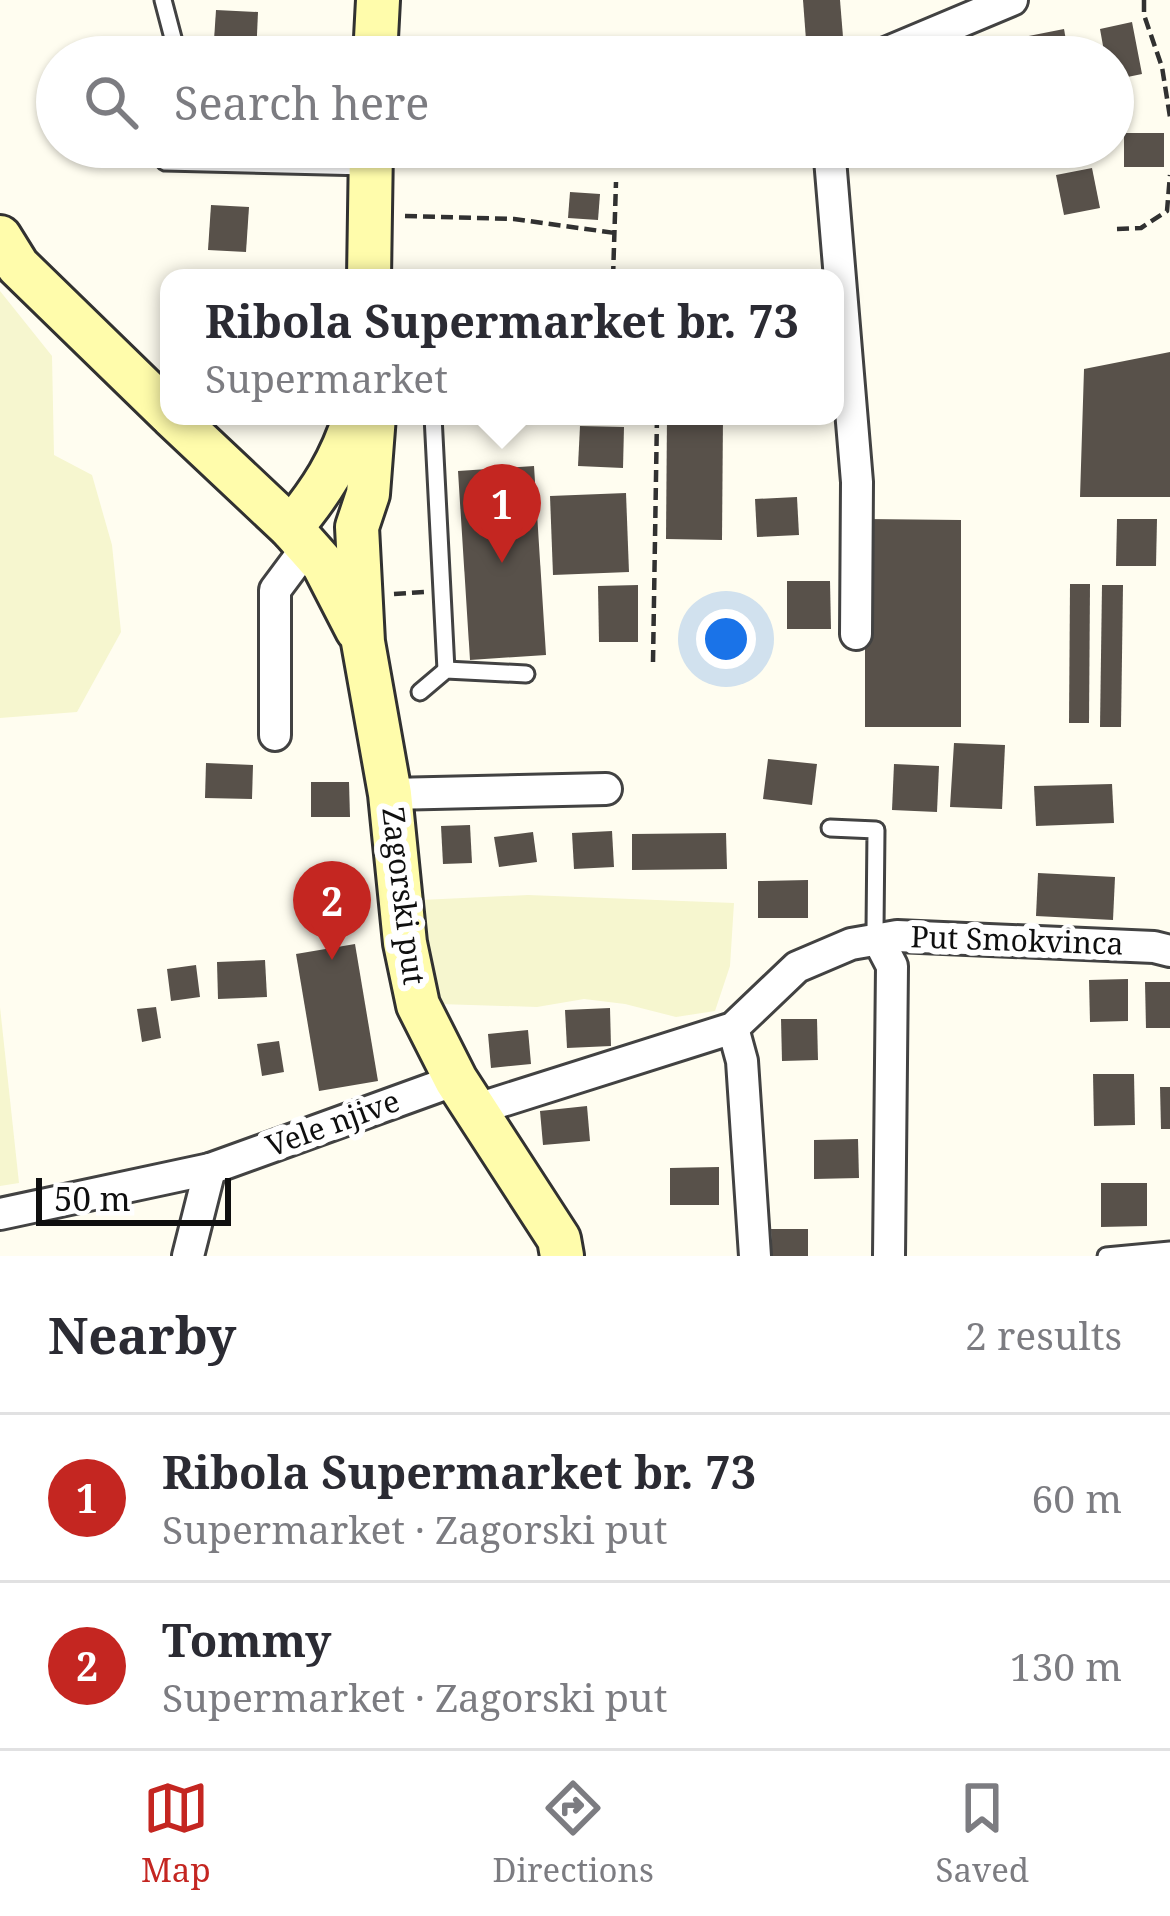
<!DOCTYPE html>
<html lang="en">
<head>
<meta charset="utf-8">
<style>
	body { margin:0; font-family:"Noto Serif",serif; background:#f7f7f7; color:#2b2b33 }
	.scale { position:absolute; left:36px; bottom:30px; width:195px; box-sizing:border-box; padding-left:12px; border:6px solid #0f0f0f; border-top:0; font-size:33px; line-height:42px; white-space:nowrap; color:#0f0f0f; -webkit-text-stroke:9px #fff; paint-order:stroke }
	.you { position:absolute; left:726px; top:639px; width:42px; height:42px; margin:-30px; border:9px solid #fff; border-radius:50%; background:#1a73e8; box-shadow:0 0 0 18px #1a73e833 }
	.badge { display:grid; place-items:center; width:78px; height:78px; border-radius:50%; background:#c42621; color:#fff; font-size:39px; font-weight:700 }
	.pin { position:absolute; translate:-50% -99px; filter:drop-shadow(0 3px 6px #0008) }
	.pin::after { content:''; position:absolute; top:63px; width:42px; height:36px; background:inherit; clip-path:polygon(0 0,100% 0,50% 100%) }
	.popup { position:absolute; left:160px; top:269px; width:684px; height:156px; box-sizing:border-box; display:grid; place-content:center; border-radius:24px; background:#fff; filter:drop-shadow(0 3px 9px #0005); font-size:39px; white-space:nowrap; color:#7c7c81 }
	.popup b { font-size:45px; color:#2b2b33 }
	.popup::after { content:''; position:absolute; left:50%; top:100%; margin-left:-24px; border:24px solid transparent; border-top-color:#fff }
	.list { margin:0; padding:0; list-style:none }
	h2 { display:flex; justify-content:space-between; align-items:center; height:156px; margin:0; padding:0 48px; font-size:51px }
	h2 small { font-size:39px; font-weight:400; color:#7c7c81 }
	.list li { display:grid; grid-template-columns:78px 1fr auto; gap:36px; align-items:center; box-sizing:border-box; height:168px; padding:0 48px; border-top:3px solid #e1e1e2 }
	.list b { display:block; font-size:45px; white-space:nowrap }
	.list p { margin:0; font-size:39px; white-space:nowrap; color:#7c7c81 }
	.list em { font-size:39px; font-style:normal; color:#7c7c81 }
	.icon { flex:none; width:66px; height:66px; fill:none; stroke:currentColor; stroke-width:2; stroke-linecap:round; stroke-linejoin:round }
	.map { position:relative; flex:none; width:1170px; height:1256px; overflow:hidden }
	.search { position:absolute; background:#fff; box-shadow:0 3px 9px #0004; left:36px; right:36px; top:36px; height:132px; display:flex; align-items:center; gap:30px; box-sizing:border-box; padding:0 42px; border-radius:66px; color:#7c7c81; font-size:45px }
	.sheet { height:492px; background:#fff }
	nav { display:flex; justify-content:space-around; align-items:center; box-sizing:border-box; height:168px; border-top:3px solid #e1e1e2; background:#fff; font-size:33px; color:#7c7c81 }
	nav a { display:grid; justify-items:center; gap:6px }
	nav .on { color:#c42621 }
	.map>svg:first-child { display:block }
</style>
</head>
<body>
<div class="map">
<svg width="1170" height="1256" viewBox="0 0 1170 1256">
	<rect width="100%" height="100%" fill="#fffdf0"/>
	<!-- farmland -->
	<g fill="#f6f6cf">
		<polygon points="0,291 52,356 54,455 92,475 112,545 121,632 77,712 0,718"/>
		<polygon points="528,895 734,903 730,966 715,1011 676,1017 625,1004 584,999 537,1007 439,1004 422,965 421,900"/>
		<polygon points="0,1007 19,1183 0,1186"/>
	</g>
	<!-- building -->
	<g fill="#58514a">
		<polygon points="803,0 840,0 843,37 806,40"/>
		<polygon points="216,10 258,12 256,57 213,55"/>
		<polygon points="1132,22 1142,74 1113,80 1113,57 1105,57 1100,29"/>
		<polygon points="1064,29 1069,57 1013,57 1009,40"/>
		<rect x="1124" y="133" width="40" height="34"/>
		<polygon points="1092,168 1100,208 1064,215 1056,175"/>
		<polygon points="570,192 600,194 598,220 568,218"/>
		<polygon points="211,205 249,207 246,252 208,250"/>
		<polygon points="752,271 816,274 816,278 752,278"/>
		<polygon points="1170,352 1170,497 1080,497 1084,369"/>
		<polygon points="667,416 723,416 722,540 666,539"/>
		<polygon points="580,426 624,427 623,468 578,466"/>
		<polygon points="534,466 546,655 470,660 458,471"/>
		<polygon points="626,493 629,572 553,575 550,496"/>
		<polygon points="797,497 799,535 757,537 755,499"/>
		<polygon points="865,519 961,520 961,727 865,727"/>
		<polygon points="1117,519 1157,519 1156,566 1116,566"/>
		<polygon points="787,581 830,581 831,629 787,629"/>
		<polygon points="1070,584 1090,584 1089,723 1069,723"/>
		<polygon points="638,585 638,642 599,642 598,586"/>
		<polygon points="1102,585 1123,585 1121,727 1100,727"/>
		<polygon points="954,743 1005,745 1002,809 950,807"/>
		<polygon points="768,759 817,764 812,805 763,799"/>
		<polygon points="206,763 253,765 252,799 205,798"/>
		<polygon points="894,764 939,766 937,812 892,810"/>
		<polygon points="311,782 349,782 350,817 311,817"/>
		<polygon points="1112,784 1114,823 1036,826 1034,786"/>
		<polygon points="470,825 472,863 443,864 441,826"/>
		<polygon points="612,831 614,867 574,869 572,833"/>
		<polygon points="533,832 537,862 499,867 494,837"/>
		<polygon points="726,833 727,869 632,870 632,834"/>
		<polygon points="1038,873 1115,877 1113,920 1036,916"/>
		<polygon points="808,880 808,918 758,918 758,881"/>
		<polygon points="355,944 378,1081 319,1091 296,954"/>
		<polygon points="265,960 267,997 218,999 217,962"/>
		<polygon points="196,965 200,997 171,1001 167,969"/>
		<polygon points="1128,979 1128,1021 1090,1022 1089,980"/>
		<polygon points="1145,982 1170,982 1170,1028 1146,1028"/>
		<polygon points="156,1007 161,1038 142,1042 137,1009"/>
		<polygon points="610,1008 611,1046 567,1048 565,1010"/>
		<polygon points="781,1019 817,1019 818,1060 782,1061"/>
		<polygon points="528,1030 531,1064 491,1068 488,1034"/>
		<polygon points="279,1041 284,1072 262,1076 257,1044"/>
		<polygon points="1093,1074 1134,1074 1135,1125 1094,1126"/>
		<polygon points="1160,1087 1170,1087 1170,1129 1161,1129"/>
		<polygon points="587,1106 590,1141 543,1145 540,1111"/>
		<polygon points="858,1139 859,1178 814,1179 814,1140"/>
		<polygon points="719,1167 719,1205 670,1205 670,1168"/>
		<polygon points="1101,1183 1147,1183 1147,1226 1101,1227"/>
		<polygon points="771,1229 808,1229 808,1256 772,1256"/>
	</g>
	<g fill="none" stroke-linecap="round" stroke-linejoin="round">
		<!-- service casing -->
		<g stroke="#424242" stroke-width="21">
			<g id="service">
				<polyline points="163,0 178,57"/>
				<polyline points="169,147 165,162 367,167"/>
				<polyline points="433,416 446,670"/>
				<polyline points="420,692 446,670 526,674"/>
				<polyline points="830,828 876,830 875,929 879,941"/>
				<polyline points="1106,1256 1170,1250"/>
			</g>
		</g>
		<!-- minor casing -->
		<g stroke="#424242" stroke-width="36">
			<g id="minor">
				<polyline points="876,57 1012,0"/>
				<polyline points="829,147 857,482 856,634"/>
				<polyline points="275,735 275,590 307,547"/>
				<polyline points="390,794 606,789"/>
				<polyline points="879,941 892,966 889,1256"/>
				<polyline points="733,1028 742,1061 755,1256"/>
				<polyline points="474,1110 733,1028 797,967 851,944 897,936 1154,947 1170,951"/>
				<polyline points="0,1214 210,1169 456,1080"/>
				<polyline points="188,1256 210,1169"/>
			</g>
		</g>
		<!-- secondary casing -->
		<g stroke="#313131" stroke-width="48">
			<g id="secondary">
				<polyline points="375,57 378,0"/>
				<polyline points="0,237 18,266 169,413"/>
				<polyline points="369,278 371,147"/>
				<polyline points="172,416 291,528 323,564 357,630"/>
				<polyline points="374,416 368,494 357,527 363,642 390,794 405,943 418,1005 456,1080 559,1239 562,1256"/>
				<path d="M 291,528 C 321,492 341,461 355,416"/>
			</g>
		</g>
		<!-- path -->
		<g stroke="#313131" stroke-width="4.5" stroke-dasharray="12 6" stroke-linecap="butt">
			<polyline points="1144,0 1144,15 1162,67 1170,117"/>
			<polyline points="405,216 514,219 615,233"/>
			<polyline points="1117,229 1141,228 1167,211 1170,175"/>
			<polyline points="613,278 616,182"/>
			<polyline points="394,594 425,592"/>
			<polyline points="653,662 657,416"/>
		</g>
		<!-- service -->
		<use href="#service" stroke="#fff" stroke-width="15"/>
		<!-- minor -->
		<use href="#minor" stroke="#fff" stroke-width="30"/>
		<!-- secondary -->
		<use href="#secondary" stroke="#fffcab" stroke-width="42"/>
	</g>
	<g text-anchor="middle" stroke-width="12" stroke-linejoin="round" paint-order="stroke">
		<!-- street labels -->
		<g font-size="30" fill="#0f0f0f" stroke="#fff">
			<text transform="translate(403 896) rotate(83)" y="10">Zagorski put</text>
			<text transform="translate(1017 941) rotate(2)" y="10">Put Smokvinca</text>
			<text transform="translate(333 1124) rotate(-20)" y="10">Vele njive</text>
		</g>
	</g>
</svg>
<div class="scale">50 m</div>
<div class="you"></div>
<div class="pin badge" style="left:502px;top:563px">1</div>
<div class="popup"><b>Ribola Supermarket br. 73</b>Supermarket</div>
<div class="pin badge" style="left:332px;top:960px">2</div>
<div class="search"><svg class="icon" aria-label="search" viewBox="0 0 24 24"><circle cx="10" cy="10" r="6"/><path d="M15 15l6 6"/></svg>Search here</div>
</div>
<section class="sheet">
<h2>Nearby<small>2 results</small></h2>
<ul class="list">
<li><span class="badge">1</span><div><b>Ribola Supermarket br. 73</b><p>Supermarket · Zagorski put</p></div><em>60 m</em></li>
<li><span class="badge">2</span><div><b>Tommy</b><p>Supermarket · Zagorski put</p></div><em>130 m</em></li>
</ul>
</section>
<nav>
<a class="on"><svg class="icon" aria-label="map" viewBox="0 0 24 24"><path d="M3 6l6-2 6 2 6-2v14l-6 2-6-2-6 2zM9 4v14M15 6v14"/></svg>Map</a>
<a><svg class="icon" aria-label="directions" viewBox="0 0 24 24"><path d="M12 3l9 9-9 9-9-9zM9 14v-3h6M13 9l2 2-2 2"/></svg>Directions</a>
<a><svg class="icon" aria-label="saved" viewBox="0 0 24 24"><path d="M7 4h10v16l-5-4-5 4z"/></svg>Saved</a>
</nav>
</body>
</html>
